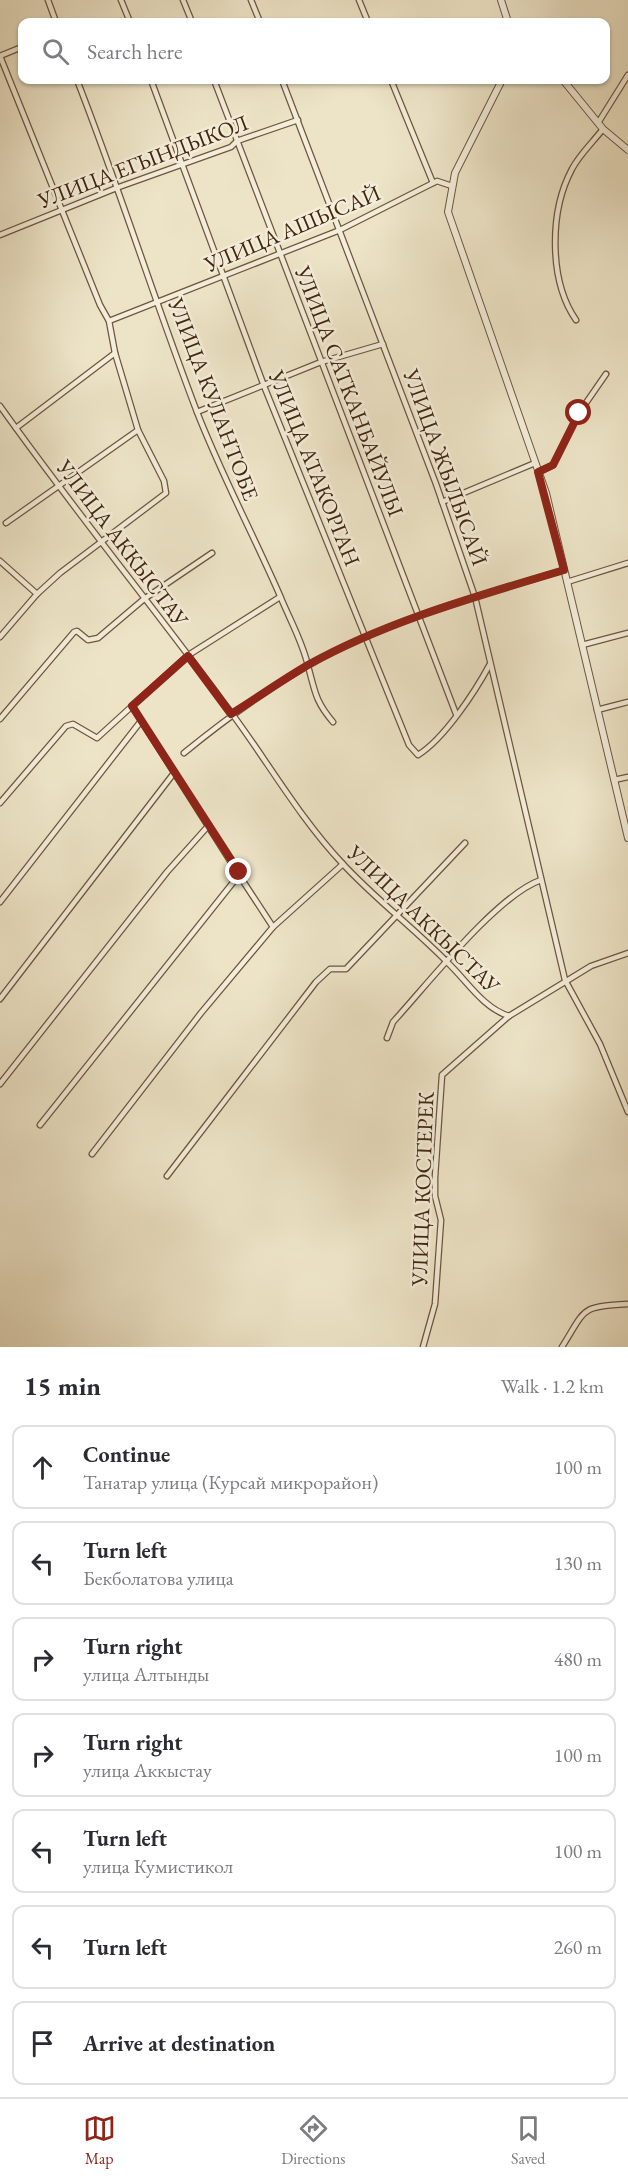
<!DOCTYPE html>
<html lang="en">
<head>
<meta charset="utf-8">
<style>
	body { margin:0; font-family:"EB Garamond",serif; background:#f2f2f3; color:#2b2b33 }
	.stop { position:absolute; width:18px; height:18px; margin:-14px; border:4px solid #8f2418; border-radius:50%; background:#fff }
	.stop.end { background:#8f2418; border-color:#fff; box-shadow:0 2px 6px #0008 }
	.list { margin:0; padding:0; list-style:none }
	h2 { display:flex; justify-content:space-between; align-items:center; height:78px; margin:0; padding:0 24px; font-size:26px }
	h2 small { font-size:20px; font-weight:400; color:#7c7c81 }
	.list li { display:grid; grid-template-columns:39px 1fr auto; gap:18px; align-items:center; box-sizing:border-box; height:84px; margin:0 12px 12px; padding:0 12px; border:2px solid #e1e1e2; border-radius:12px }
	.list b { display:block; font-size:22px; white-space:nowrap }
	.list p { margin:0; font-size:20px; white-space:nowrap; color:#7c7c81 }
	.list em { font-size:20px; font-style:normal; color:#7c7c81 }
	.icon { flex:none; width:33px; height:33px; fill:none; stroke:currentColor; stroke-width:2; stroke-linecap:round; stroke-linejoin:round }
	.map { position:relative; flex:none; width:628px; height:1347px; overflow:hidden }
	.search { position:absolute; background:#fff; box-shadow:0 2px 4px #0004; left:18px; right:18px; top:18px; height:66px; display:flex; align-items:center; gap:15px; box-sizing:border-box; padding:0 21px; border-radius:12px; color:#7c7c81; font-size:22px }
	.sheet { height:750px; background:#fff }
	nav { display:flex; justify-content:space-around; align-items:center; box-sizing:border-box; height:84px; border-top:2px solid #e1e1e2; background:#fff; font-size:16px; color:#7c7c81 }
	nav a { display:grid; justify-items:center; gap:3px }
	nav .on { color:#8f2418 }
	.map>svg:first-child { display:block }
</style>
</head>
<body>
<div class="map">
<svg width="628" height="1347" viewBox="0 0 628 1347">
	<rect width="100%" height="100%" fill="#ede4c7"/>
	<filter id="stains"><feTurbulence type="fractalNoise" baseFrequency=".00333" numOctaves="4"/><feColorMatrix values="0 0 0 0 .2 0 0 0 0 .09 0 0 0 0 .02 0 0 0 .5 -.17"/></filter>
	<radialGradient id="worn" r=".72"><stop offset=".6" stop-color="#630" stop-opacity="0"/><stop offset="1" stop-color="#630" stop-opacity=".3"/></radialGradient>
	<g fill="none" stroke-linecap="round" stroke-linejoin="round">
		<!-- minor casing -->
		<g stroke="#6d563c" stroke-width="7">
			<g id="minor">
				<polyline points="48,0 56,22"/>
				<polyline points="121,0 130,22"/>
				<polyline points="183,0 192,22"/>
				<polyline points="251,0 260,22"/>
				<polyline points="359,0 368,22"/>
				<polyline points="0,56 100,305 109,321 115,353 138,430 164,481 166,493 60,573 37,594 0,637"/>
				<polyline points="0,56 22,47"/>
				<path d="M 77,80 C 120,190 155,302 197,412 C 222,476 254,536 281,598 C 290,620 303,643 308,666 C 315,691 315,701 333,722"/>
				<path d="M 151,80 L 264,386 L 409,745 L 418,755 C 444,739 475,692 490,664"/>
				<polyline points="214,80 456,714"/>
				<polyline points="282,80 436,484 475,597 565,980 600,1044 628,1112"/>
				<polyline points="391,80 433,183"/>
				<polyline points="598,123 628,75"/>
				<polyline points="0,235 119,187 231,147 237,141 298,120"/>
				<path d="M 576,320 C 549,281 549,212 572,169 C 579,155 593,142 603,129"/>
				<polyline points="109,321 340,230 437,181 452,186"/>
				<path d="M 0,406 C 72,507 150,603 224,703 C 264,755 297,815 342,863 C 375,899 414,928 448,963 C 467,981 483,1008 509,1016"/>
				<polyline points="197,412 321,362 383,344"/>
				<polyline points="16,428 115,353"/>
				<polyline points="539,472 553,465 579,413 606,374"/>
				<polyline points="442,502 535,463"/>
				<polyline points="6,523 138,430"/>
				<polyline points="0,561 37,594"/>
				<polyline points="567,582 628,563"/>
				<polyline points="582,645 628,633"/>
				<polyline points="597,710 628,702"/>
				<polyline points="0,719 74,632 77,631 88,640 98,638 144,599 212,553"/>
				<path d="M 184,753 C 223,721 263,692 307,666 C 382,622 481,595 564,570"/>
				<polyline points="614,780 628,777"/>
				<polyline points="0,803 66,726 73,724 97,738 187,656 280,597"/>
				<polyline points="0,902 141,721"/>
				<polyline points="273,927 343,864"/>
				<polyline points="0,999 174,773"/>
				<path d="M 387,1038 L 393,1022 C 427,985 497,895 541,880"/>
				<polyline points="0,1084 167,872 209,825"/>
				<polyline points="40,1125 239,875 132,706"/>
				<polyline points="92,1154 201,1013 273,927 239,875"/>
				<polyline points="167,1176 316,982 330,969 346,969 465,843"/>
				<polyline points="423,1347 435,1304 441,1220 435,1196 435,1177 442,1075 509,1016 591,966 628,953"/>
				<path d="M 562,1347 C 587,1307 580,1307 628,1304"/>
			</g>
		</g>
		<!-- tertiary casing -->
		<g stroke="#6d563c" stroke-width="8">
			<g id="tertiary">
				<polyline points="501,0 508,22"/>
				<polyline points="502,80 455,173 448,212 546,493 628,838"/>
				<polyline points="563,80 603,129 628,150"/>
			</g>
		</g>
		<!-- minor -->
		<use href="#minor" stroke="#f3eddb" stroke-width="4.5"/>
		<!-- tertiary -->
		<use href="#tertiary" stroke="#f3eddb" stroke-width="6"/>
	</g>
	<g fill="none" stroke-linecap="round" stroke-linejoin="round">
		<!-- route -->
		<path stroke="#8f2418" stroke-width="8" d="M 239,872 L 132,706 L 188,656 L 231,714 C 257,698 282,680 308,665 C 387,621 478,596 564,570 L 538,472 L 553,465 L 579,413"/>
	</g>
	<g text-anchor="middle" stroke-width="5" stroke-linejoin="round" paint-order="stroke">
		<!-- street labels -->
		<g font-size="22" fill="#42260d" stroke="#f3eddb">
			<text transform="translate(143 161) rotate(-21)" y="8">УЛИЦА ЕГЫНДЫКОЛ</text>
			<text transform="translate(292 228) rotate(-23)" y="8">УЛИЦА АШЫСАЙ</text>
			<text transform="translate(350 391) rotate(69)" y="8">УЛИЦА САТКАНБАЙУЛЫ</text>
			<text transform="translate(214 399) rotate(69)" y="8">УЛИЦА КУЛАНТОБЕ</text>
			<text transform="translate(446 467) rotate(70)" y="8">УЛИЦА ЖЫЛЫСАЙ</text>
			<text transform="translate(315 468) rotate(68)" y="8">УЛИЦА АТАКОРГАН</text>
			<text transform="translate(123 543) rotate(53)" y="8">УЛИЦА АККЫСТАУ</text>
			<text transform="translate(424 919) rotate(44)" y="8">УЛИЦА АККЫСТАУ</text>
			<text transform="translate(422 1189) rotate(-88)" y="8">УЛИЦА КОСТЕРЕК</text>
		</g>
	</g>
	<rect width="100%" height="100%" filter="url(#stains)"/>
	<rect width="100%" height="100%" fill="url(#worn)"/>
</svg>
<div class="stop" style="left:579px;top:413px"></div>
<div class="stop end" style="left:239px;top:872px"></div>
<div class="search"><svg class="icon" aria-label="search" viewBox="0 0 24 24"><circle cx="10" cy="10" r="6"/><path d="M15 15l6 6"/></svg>Search here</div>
</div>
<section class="sheet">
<h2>15 min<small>Walk · 1.2 km</small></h2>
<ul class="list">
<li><svg class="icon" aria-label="ahead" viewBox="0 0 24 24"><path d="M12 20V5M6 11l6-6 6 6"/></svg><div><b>Continue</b><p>Танатар улица (Курсай микрорайон)</p></div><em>100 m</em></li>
<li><svg class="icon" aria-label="left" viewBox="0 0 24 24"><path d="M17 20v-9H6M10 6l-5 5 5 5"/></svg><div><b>Turn left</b><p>Бекболатова улица</p></div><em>130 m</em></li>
<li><svg class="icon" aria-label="right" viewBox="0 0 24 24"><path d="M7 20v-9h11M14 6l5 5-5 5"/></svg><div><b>Turn right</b><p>улица Алтынды</p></div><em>480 m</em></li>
<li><svg class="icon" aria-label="right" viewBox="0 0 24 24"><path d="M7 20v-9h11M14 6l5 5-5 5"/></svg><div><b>Turn right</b><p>улица Аккыстау</p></div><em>100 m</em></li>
<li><svg class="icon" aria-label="left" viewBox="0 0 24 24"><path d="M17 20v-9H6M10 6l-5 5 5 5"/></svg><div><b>Turn left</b><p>улица Кумистикол</p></div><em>100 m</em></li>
<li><svg class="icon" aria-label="left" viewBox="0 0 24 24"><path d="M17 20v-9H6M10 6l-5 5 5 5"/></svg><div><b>Turn left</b></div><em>260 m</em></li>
<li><svg class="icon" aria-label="arrive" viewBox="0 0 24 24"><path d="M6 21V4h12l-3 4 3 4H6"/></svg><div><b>Arrive at destination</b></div></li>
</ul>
</section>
<nav>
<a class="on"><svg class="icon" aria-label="map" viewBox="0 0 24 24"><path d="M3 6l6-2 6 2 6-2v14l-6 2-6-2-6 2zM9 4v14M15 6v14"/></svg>Map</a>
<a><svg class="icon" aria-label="directions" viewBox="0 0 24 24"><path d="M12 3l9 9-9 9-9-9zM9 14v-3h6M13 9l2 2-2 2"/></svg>Directions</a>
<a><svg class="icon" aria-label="saved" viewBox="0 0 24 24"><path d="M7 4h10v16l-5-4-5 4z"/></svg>Saved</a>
</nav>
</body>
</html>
